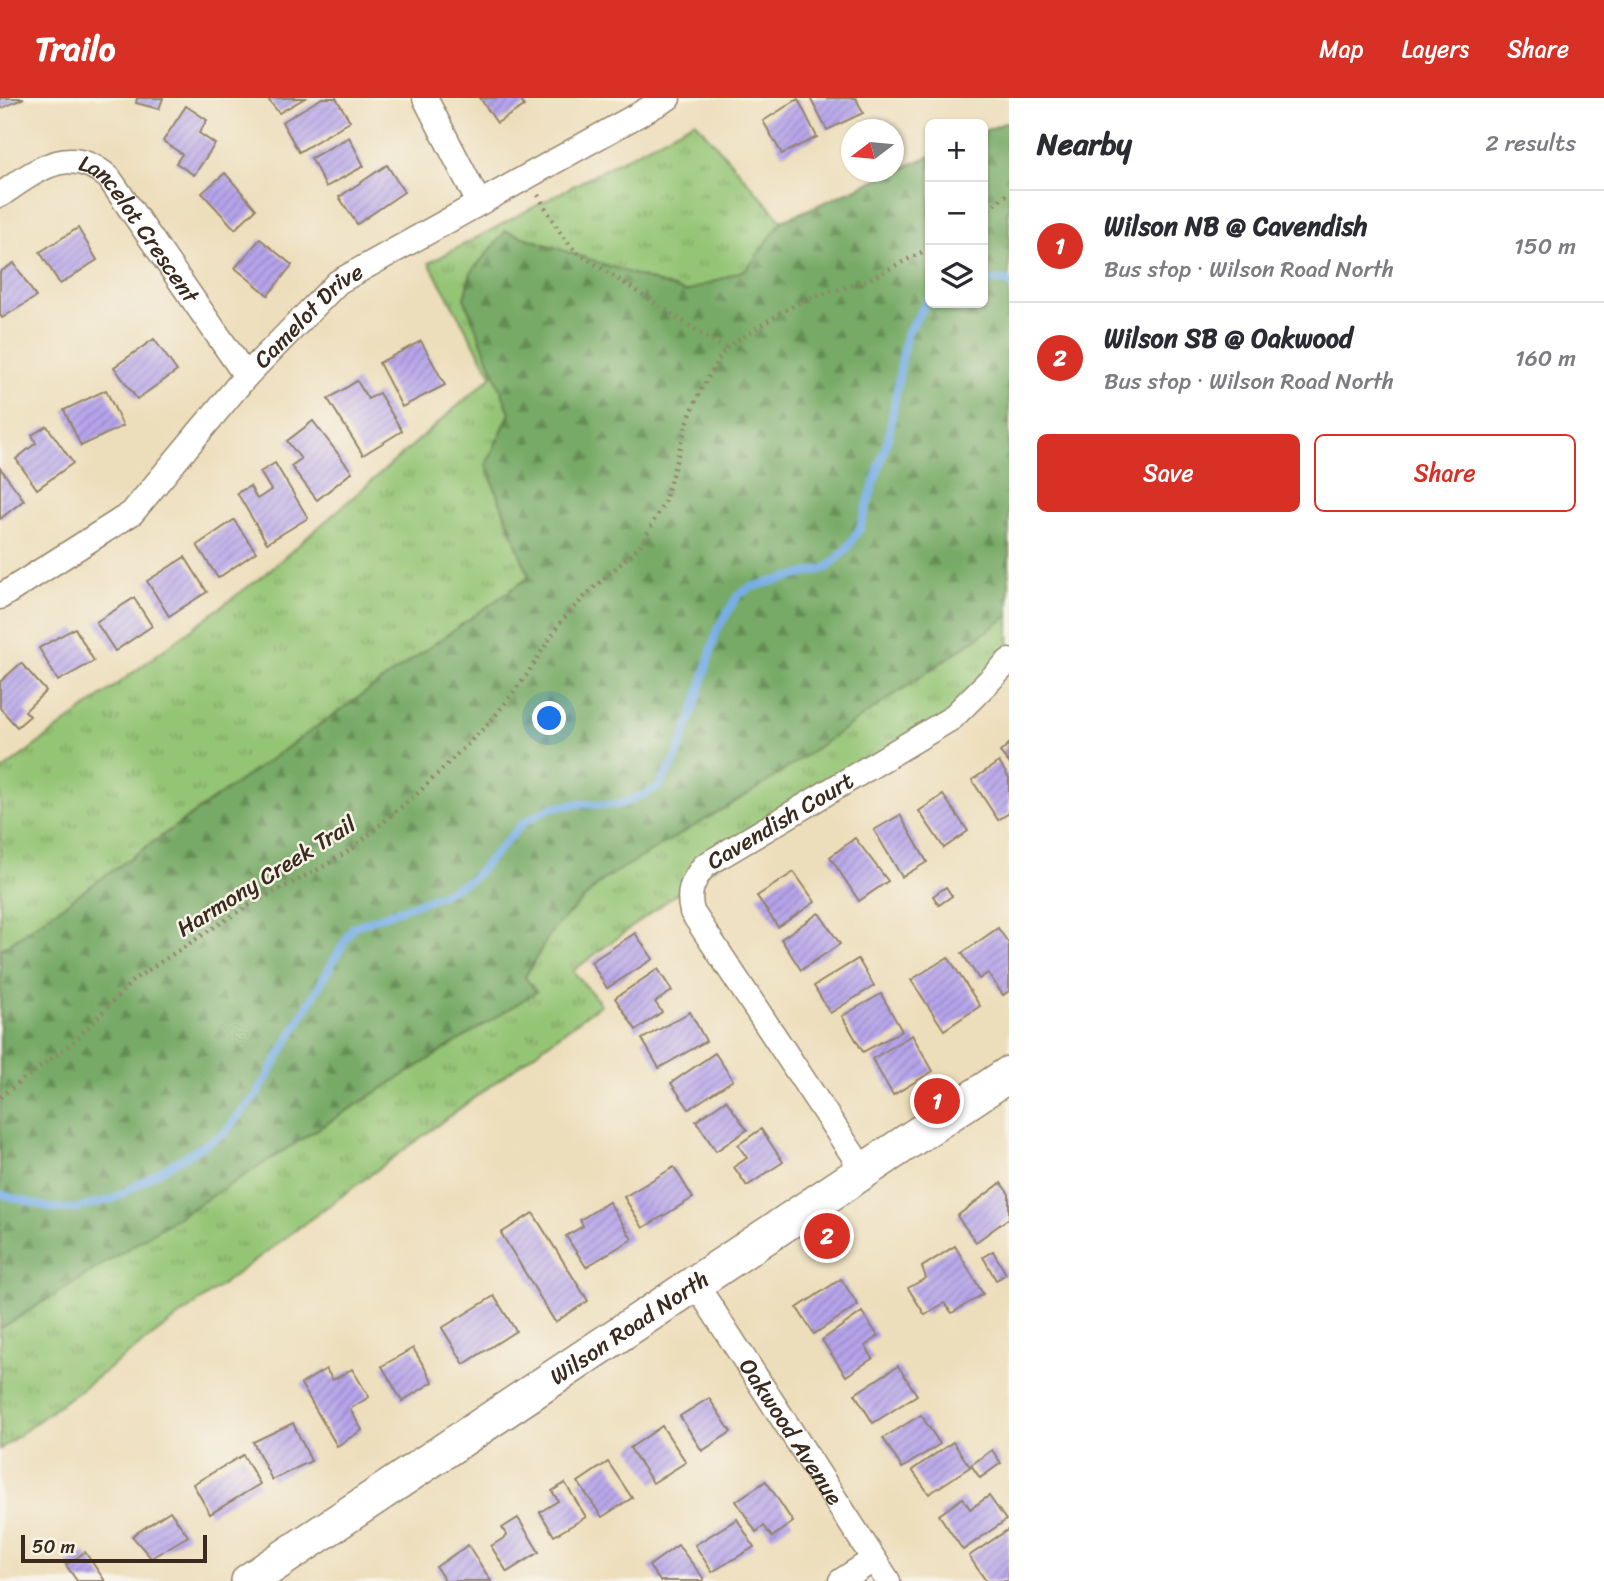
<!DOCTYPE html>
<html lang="en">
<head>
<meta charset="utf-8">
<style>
	body { margin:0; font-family:Sriracha,sans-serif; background:#f2f2f3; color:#2b2b33 }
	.controls { position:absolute; right:21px; top:21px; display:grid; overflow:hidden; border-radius:10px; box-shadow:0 2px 5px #0004 }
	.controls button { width:63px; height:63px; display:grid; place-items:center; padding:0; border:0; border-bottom:2px solid #e1e1e2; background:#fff; color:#2b2b33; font:35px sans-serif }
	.compass { position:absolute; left:841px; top:21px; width:63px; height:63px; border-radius:50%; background:#fff; box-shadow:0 2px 5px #0004; rotate:254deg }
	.scale { position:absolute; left:21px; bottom:18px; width:186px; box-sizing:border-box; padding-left:7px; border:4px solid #3b2a1e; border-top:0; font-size:19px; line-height:24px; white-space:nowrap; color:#3b2a1e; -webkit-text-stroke:5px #f7f3e8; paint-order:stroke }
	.you { position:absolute; left:550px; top:621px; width:24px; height:24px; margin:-18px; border:5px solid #fff; border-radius:50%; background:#1a73e8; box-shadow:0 0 0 10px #1a73e833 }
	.badge { display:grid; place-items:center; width:46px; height:46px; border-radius:50%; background:#d93025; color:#fff; font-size:23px; font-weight:700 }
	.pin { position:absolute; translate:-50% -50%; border:4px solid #fff; box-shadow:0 2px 7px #0006 }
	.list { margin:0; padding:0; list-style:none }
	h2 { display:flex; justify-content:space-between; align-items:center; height:91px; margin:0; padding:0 28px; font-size:30px }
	h2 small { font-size:23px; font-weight:400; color:#7c7c81 }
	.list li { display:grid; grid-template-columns:46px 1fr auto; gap:21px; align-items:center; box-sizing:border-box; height:112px; padding:0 28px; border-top:2px solid #e1e1e2 }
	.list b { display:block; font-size:26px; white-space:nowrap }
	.list p { margin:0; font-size:23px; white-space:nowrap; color:#7c7c81 }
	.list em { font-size:23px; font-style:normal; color:#7c7c81 }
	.actions { display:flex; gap:14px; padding:21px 28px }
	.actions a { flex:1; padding:16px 0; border:2px solid #d93025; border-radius:10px; text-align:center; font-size:24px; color:#d93025 }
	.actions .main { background:#d93025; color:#fff }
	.icon { flex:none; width:38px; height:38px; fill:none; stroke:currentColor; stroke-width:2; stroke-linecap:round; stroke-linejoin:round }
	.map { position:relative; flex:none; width:1009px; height:1483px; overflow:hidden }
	header { display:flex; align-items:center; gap:42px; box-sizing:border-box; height:98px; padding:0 35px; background:#d93025; color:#fff }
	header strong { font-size:33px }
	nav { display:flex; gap:38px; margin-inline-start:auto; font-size:24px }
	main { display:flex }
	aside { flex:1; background:#fff }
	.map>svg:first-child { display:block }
</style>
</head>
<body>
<header>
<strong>Trailo</strong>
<nav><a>Map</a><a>Layers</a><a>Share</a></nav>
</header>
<main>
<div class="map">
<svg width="1009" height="1483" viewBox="0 0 1009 1483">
	<defs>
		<pattern id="grass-tufts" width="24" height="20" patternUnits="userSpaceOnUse" patternTransform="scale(1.75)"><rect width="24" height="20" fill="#94c574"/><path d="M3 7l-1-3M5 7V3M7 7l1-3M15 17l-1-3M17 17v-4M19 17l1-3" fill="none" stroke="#7aa05f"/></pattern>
		<pattern id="forest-firs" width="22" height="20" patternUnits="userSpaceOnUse" patternTransform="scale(1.75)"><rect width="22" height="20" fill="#7a6"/><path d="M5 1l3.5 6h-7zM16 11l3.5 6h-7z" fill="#638b53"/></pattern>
		<pattern id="building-hatch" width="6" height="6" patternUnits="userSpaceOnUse" patternTransform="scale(1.75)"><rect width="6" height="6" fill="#b6a4eb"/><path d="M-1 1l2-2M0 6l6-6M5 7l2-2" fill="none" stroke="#9586be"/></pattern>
	</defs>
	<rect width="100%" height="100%" fill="#f7f3e8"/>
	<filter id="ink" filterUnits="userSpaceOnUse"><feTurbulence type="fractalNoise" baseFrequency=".0143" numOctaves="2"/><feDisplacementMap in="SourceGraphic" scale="14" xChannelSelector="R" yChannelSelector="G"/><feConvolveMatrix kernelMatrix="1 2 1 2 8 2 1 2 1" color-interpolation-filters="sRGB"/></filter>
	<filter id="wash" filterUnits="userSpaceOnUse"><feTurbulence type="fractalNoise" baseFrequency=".00686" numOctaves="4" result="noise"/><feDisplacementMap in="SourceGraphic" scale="28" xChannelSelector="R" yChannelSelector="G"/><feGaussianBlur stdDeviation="1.57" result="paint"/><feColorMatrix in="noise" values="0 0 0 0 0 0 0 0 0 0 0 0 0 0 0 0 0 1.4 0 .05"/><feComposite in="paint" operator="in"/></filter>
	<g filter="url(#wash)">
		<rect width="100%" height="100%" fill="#eddebb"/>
		<!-- grass -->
		<polygon fill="url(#grass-tufts)" stroke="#687849" stroke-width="2" points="695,23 782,123 930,58 930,205 983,205 983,34 1009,23 1009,558 952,620 692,784 573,873 601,906 0,1351 0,674 265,476 492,278 429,165"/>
		<!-- forest -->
		<polygon fill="url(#forest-firs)" stroke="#596a42" stroke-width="2" points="1009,23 1009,518 757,691 603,782 553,831 525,879 536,894 0,1231 0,852 529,479 486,367 510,315 464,200 471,174 506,133 686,194 747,171 782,123 930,58 930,205 983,205 983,34"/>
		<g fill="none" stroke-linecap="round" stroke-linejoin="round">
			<!-- stream -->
			<g stroke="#77aee6" stroke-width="8">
				<polyline points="983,183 1007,183 1009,186"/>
				<polyline points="0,1096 50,1110 75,1111 113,1101 223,1036 258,995 353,829 440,797 472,781 523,725 550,710 576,706 619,707 658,690 676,661 697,602 717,532 738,497 751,489 827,470 846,452 860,430 889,337 906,237 930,199"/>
			</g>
		</g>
		<g id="blocks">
			<!-- building -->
			<g fill="url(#building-hatch)">
				<polygon points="0,0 24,0 0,11"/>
				<polygon points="137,0 163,0 159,11 136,5"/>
				<polygon points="267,0 305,0 279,15"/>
				<polygon points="322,0 336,0 350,23 299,54 282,24"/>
				<polygon points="480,0 519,0 524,8 497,25"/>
				<polygon points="810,0 856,0 863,15 827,32"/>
				<polygon points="798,1 817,39 782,56 763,23"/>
				<polygon points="186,8 207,22 199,35 215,46 194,77 176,65 182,56 163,43"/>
				<polygon points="349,39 364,68 326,89 311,60"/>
				<polygon points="387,67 404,94 357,126 339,99"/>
				<polygon points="225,75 256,111 235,131 202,95"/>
				<polygon points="78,130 97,162 60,186 40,154"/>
				<polygon points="260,141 292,167 268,197 235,170"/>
				<polygon points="14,165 36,199 2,220 0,217 0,174"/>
				<polygon points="154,241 177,273 137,301 114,269"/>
				<polygon points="421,243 445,287 402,309 379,265"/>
				<polygon points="357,283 368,301 379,295 402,333 363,357 328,301"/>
				<polygon points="106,292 123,328 81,348 64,312"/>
				<polygon points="313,323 352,374 317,402 291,368 301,361 287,343"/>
				<polygon points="47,328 73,365 37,391 16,361 36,345 32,337"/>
				<polygon points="275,365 308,420 267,445 237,395 250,388 257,401 271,392 260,374"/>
				<polygon points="0,370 24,402 0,421"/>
				<polygon points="234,422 256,454 218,480 197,447"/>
				<polygon points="185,459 207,494 169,518 147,483"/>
				<polygon points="134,500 152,528 115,553 96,524"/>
				<polygon points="75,530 94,563 58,583 39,550"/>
				<polygon points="21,565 46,593 25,613 30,618 17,629 0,610 0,584"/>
				<polygon points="1009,646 1009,665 1000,654"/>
				<polygon points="999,664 1009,680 1009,715 998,722 972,682"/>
				<polygon points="943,697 968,733 944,750 919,713"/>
				<polygon points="900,717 927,764 902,779 874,732"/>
				<polygon points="855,740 888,783 859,803 830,759"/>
				<polygon points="794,774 815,804 778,829 757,798"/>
				<polygon points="946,789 952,798 939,807 933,798"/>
				<polygon points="819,815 840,846 801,872 781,841"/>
				<polygon points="998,830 1009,846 1009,893 1003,897 988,875 979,881 962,855"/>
				<polygon points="635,835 653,861 607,890 591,864"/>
				<polygon points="948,859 980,908 944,932 911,882"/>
				<polygon points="858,861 874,888 830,915 814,888"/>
				<polygon points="658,871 672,893 655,904 662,914 636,932 615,900"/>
				<polygon points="881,896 902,933 863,954 842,918"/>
				<polygon points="690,914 706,943 659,970 642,941"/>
				<polygon points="912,937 933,973 893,997 872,961"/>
				<polygon points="715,955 733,982 689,1011 671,985"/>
				<polygon points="726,1002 747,1032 716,1053 696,1023"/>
				<polygon points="761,1031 783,1064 747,1088 734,1069 747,1060 738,1047"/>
				<polygon points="674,1069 693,1100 643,1130 624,1099"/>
				<polygon points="1001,1085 1009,1096 1009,1120 976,1144 957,1118"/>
				<polygon points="609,1104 632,1141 586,1169 566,1138 583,1128 580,1122"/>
				<polygon points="533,1115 588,1203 555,1224 501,1135"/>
				<polygon points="955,1148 983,1196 952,1215 944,1205 925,1217 908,1190 926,1180 922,1169"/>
				<polygon points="993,1153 1006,1176 996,1182 983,1159"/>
				<polygon points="841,1181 858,1207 814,1236 797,1210"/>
				<polygon points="494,1198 516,1233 464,1266 442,1230"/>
				<polygon points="862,1214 878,1238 865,1248 873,1260 846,1278 822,1242"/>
				<polygon points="413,1250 433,1284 402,1303 382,1268"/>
				<polygon points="898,1268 917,1297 873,1325 855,1296"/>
				<polygon points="326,1271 333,1282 352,1271 369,1299 350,1311 362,1332 337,1348 301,1286"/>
				<polygon points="709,1300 731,1334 702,1353 680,1318"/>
				<polygon points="921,1317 940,1346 902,1370 883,1340"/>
				<polygon points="293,1325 311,1363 272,1382 253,1344"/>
				<polygon points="662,1328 686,1364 653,1385 630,1350"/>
				<polygon points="953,1344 970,1369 929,1396 912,1372"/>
				<polygon points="992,1352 1001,1365 980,1380 971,1367"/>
				<polygon points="243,1357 260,1386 210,1416 193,1386"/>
				<polygon points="608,1364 632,1400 602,1419 578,1384"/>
				<polygon points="766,1383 793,1424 772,1439 764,1428 756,1434 736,1403"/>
				<polygon points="565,1385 586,1419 554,1438 540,1414 558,1403 552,1393"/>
				<polygon points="989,1398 1006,1422 963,1452 939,1417 963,1400 970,1411"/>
				<polygon points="170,1413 188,1438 151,1460 132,1438"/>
				<polygon points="518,1420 539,1454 507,1474 491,1448 507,1438 502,1430"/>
				<polygon points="737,1421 754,1449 712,1474 695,1447"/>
				<polygon points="1009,1431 1009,1483 986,1483 969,1458"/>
				<polygon points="468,1447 491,1483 445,1483 436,1469"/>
				<polygon points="678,1447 704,1481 701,1483 660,1483 649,1468"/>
				<polygon points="85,1454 105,1483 77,1483 66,1467"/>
			</g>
		</g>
	</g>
	<g filter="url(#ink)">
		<use href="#blocks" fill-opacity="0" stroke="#94846c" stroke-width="2"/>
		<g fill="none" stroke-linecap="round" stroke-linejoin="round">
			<!-- street casing -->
			<g stroke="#94846c" stroke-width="27">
				<g id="street">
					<polyline points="425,0 479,105"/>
					<path id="s1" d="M 0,97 C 36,73 69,44 109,80 L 246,278"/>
					<path id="s2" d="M 0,499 L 132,415 L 246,278 L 338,184 L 668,0"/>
					<path id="s3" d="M 863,1072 L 692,814 C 687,794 692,784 704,768 L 952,620 L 1009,563"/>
					<path id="s4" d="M 695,1185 L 888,1483"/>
					<polyline points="841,1483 873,1462"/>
				</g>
			</g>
			<!-- secondary casing -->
			<g stroke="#94846c" stroke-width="38">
				<g id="secondary">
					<path id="s5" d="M 249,1483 L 1009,976"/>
				</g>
			</g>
			<!-- path -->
			<g stroke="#94846c" stroke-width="4.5" stroke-dasharray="2 5" stroke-linecap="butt">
				<polyline points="538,97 559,133 575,153 725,251"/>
				<polyline points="983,115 1009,95"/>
				<polyline points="0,999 75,943 133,882 247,808 321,770 353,750 420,693 492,622 526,578 561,523 588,495 640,448 664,405 687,325 700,293 725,251 780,215 807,201 865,183 930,150"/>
			</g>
			<!-- street -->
			<use href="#street" stroke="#fff" stroke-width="24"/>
			<!-- secondary -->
			<use href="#secondary" stroke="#fff" stroke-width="35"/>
		</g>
	</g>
	<g text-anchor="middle" stroke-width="5" stroke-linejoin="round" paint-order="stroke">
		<!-- street labels -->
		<g font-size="23" fill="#3b2a1e" stroke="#f7f3e8">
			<text dy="8" stroke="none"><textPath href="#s1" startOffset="180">Lancelot Crescent</textPath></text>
			<text dy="8" stroke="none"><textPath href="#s2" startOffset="422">Camelot Drive</textPath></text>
			<text dy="8" stroke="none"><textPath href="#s3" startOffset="448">Cavendish Court</textPath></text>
			<text transform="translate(266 778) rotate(-32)" y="8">Harmony Creek Trail</text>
			<text dy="8" stroke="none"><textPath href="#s5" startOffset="457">Wilson Road North</textPath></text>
			<text dy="8" stroke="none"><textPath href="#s4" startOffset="177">Oakwood Avenue</textPath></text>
		</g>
	</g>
</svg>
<div class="controls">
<button>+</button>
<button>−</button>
<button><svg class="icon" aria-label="layers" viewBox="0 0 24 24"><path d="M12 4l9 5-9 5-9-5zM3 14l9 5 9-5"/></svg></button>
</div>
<svg class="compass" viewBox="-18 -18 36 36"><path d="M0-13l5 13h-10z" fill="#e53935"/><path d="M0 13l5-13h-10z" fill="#7c7c81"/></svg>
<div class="scale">50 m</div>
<div class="you"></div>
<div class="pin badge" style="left:937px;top:1003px">1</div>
<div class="pin badge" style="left:827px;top:1138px">2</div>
</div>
<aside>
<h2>Nearby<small>2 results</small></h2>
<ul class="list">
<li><span class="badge">1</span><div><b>Wilson NB @ Cavendish</b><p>Bus stop · Wilson Road North</p></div><em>150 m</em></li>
<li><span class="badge">2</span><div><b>Wilson SB @ Oakwood</b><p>Bus stop · Wilson Road North</p></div><em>160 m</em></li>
</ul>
<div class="actions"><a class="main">Save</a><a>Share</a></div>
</aside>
</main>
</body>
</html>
